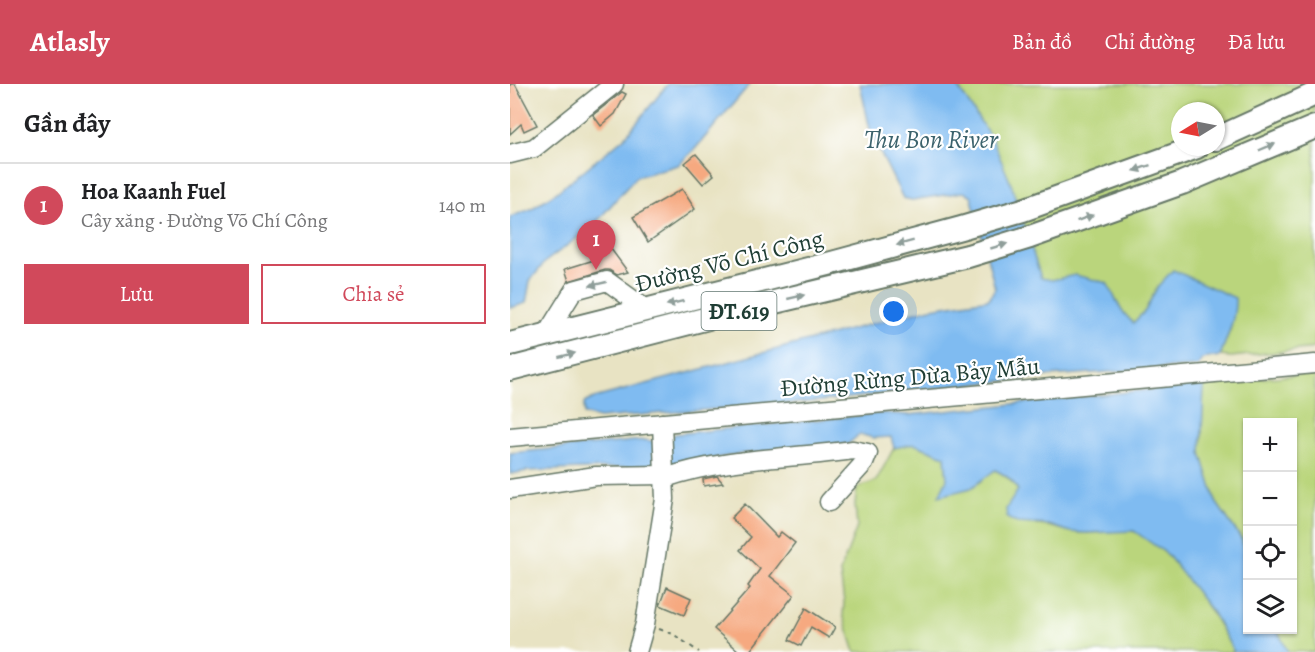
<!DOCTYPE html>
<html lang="vi">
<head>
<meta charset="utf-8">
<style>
	body { margin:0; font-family:Alegreya,serif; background:#f2f2f2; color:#202124 }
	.controls { position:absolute; right:18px; bottom:18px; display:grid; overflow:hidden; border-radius:0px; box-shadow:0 2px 4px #0004 }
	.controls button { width:54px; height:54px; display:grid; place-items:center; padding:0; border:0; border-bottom:2px solid #e0e0e0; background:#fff; color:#202124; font:30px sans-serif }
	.compass { position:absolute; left:661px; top:18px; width:54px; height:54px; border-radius:50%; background:#fff; box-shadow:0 2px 4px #0004; rotate:260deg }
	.you { position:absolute; left:384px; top:228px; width:21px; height:21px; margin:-15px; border:4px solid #fff; border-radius:50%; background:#1a73e8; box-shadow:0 0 0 9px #1a73e833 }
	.badge { display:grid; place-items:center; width:39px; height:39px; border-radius:50%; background:#d1495b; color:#fff; font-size:20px; font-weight:700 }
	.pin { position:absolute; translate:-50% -50px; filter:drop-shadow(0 2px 3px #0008) }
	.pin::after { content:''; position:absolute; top:32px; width:21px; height:18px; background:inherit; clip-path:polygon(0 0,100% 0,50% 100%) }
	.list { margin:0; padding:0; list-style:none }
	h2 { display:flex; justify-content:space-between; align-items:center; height:78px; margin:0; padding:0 24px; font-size:26px }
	h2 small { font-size:20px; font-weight:400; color:#757577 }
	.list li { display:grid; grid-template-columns:39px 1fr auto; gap:18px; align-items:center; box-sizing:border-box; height:84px; padding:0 24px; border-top:2px solid #e0e0e0 }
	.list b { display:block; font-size:22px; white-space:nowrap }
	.list p { margin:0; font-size:20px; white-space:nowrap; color:#757577 }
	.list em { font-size:20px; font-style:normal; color:#757577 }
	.actions { display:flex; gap:12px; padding:18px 24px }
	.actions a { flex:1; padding:14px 0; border:2px solid #d1495b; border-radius:0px; text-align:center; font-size:21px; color:#d1495b }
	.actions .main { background:#d1495b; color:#fff }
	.icon { flex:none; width:33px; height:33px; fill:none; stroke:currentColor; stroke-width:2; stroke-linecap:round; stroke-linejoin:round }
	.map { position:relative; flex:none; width:805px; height:568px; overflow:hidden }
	header { display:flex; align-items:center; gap:36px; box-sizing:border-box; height:84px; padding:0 30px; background:#d1495b; color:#fff }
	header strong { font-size:28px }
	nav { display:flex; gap:33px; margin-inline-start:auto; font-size:21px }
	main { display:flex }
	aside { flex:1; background:#fff }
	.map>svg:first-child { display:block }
</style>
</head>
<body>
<header>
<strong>Atlasly</strong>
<nav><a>Bản đồ</a><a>Chỉ đường</a><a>Đã lưu</a></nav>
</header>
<main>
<aside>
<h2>Gần đây<small></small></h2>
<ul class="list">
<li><span class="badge">1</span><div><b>Hoa Kaanh Fuel</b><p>Cây xăng · Đường Võ Chí Công</p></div><em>140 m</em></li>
</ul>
<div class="actions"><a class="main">Lưu</a><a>Chia sẻ</a></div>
</aside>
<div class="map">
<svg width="805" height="568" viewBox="0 0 805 568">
	<rect width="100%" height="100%" fill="#fff"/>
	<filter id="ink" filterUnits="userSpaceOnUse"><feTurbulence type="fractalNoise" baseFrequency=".0167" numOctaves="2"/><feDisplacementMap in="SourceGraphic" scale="12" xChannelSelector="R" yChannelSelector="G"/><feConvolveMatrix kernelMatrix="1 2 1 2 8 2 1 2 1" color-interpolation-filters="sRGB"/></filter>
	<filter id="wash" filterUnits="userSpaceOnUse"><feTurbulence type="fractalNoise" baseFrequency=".008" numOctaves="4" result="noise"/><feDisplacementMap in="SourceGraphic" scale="24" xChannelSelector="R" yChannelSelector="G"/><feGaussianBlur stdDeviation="1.35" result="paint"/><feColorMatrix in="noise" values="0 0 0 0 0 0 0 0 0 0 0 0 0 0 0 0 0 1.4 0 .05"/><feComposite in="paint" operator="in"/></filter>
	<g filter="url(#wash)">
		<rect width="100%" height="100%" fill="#e8e3c3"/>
		<!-- green -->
		<g fill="#bad57b" stroke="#6c8958" stroke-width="1.5" fill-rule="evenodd">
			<path d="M 446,0 L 805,0 L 805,264 L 721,273 L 710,272 L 721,243 L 648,202 L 635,227 L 623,239 L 612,227 L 596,199 L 565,192 L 542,196 L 531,195 L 501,100 L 482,55 ZM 670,27 L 706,27 L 706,63 L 670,63 Z"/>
			<polygon points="805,289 805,568 778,568 767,546 782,546 782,338 738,338 737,489 732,455 706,418 691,369 694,300"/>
			<path d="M 404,360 L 435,372 L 437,395 L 430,411 L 461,404 L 485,386 C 508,396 515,420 526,441 C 543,441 558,449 576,449 C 588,450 616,444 626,448 C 665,466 704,531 724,568 L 345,568 L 333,531 L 334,518 L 330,488 L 347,443 L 345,420 L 347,404 L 366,397 L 384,364 Z"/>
		</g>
		<!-- water -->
		<g fill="#7fbbf1" stroke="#4f7c92" stroke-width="1.5">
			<polygon points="158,0 240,0 185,65 168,81 126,93 83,142 35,178 20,197 16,219 0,224 0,133 21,125 47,108 115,53"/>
			<path d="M 350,0 L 446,0 L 482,55 L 501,100 L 531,194 L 542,196 L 565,191 L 597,199 L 612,227 L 623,239 L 635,227 L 648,202 L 663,186 L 725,214 C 726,234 717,253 710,272 L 692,275 L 688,282 L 538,292 L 311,317 L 89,334 L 74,330 L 74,319 L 84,314 L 421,224 L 479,215 L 485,204 L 461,111 L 453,108 L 402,116 L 393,114 L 361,50 Z"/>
			<path d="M 694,300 L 691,369 L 706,418 L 732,456 L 737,489 L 738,546 L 767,546 L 778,568 L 724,568 L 703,529 L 657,470 L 624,447 L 575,449 L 560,448 L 539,441 L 507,439 L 497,434 L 496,425 L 508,406 C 503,396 496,391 485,386 L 461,404 L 429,412 L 437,395 L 435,372 L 404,360 L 384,364 L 381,353 L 363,354 L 350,350 L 338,360 L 230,370 L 157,382 L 17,387 L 0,390 L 0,369 L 134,356 L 156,359 L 165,350 L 375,329 L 398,331 Z"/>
		</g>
		<g id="blocks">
			<!-- building -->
			<g fill="#f6a980">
				<polygon points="0,0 5,0 27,41 14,47 11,40 0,50"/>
				<polygon points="112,8 116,10 105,30 91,42 83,31"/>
				<polygon points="186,70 204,91 193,100 175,79"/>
				<polygon points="172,105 185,125 138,158 123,133"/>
				<polygon points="92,153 118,188 107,191 99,186 95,186 59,197 55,185 87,175 78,163"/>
				<polygon points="207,392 213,399 194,402 193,395"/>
				<polygon points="235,420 267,453 271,448 285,459 260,492 284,511 239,568 230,568 204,545 240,504 238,502 250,485 230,466 241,453 221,434"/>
				<polygon points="157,503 181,514 174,531 150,521"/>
				<polygon points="296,524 325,543 319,554 301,543 291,562 279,556"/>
			</g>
		</g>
	</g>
	<g filter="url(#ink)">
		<use href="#blocks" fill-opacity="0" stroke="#657766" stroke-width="1.5"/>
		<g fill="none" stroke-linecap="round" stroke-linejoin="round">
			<!-- minor casing -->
			<g stroke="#657766" stroke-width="21">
				<g id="minor">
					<polyline points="0,70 24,64 104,0"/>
					<polyline points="36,251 64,206 97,197 137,226"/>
					<polyline points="0,353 805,280"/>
					<path d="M 155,394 C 215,373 281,375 343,366 L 358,369 L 354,379 L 319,418"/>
					<polyline points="0,405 86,392 155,391"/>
					<polyline points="127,568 135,540 155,415 152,339"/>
				</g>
			</g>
			<!-- major casing -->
			<g stroke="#657766" stroke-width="26">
				<g id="major">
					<polyline points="706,55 805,10"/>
					<polyline points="0,260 318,180 451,144 513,126 687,63"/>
					<polyline points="0,285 218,229 458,172 520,153 672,99 805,43"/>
				</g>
			</g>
			<!-- path -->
			<polyline stroke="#657766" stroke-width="2" stroke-dasharray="4.5 4.5" stroke-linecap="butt" points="149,545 163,550 189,568"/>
			<!-- minor -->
			<use href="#minor" stroke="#fff" stroke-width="18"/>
			<!-- major -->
			<use href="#major" stroke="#fff" stroke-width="22"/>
		</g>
		<!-- one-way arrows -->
		<defs><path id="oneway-solid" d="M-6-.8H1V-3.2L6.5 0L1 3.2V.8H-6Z" transform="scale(1.5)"/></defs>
		<g fill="#8f9e9a">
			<use href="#oneway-solid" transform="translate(757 63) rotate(-23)"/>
			<use href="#oneway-solid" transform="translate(632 84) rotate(161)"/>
			<use href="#oneway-solid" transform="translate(575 134) rotate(-20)"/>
			<use href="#oneway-solid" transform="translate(395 159) rotate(165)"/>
			<use href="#oneway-solid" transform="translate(489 162) rotate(-16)"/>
			<use href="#oneway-solid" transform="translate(88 200) rotate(167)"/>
			<use href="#oneway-solid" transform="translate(286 213) rotate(-13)"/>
			<use href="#oneway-solid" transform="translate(165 219) rotate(166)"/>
			<use href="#oneway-solid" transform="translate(57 271) rotate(-14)"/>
		</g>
	</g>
	<g text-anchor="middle" stroke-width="4.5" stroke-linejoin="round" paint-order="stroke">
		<!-- shield labels -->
		<rect fill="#fff" stroke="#627771" stroke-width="1.5" x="191.5" y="208" width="75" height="38" rx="4.5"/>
		<g font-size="22" font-weight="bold" fill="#1f3d34">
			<text x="229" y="235">ĐT.619</text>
		</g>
		<!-- street labels -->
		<g font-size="24" fill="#1f3d34" stroke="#fff">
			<text transform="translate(219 177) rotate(-14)" y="8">Đường Võ Chí Công</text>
			<text transform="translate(400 293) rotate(-5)" y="8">Đường Rừng Dừa Bảy Mẫu</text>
		</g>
		<!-- water labels -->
		<g font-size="26" font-style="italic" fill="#3c636d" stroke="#fff">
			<text x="421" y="64">Thu Bon River</text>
		</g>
	</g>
</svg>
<div class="controls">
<button>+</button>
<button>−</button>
<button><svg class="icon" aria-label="locate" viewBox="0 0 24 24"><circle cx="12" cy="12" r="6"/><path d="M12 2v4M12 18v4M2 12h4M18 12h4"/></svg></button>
<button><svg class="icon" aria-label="layers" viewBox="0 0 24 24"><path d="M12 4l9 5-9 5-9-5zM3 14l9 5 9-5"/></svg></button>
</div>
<svg class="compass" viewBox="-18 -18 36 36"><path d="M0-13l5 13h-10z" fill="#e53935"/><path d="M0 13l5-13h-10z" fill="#757577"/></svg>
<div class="you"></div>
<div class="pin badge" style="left:86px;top:186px">1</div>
</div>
</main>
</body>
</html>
